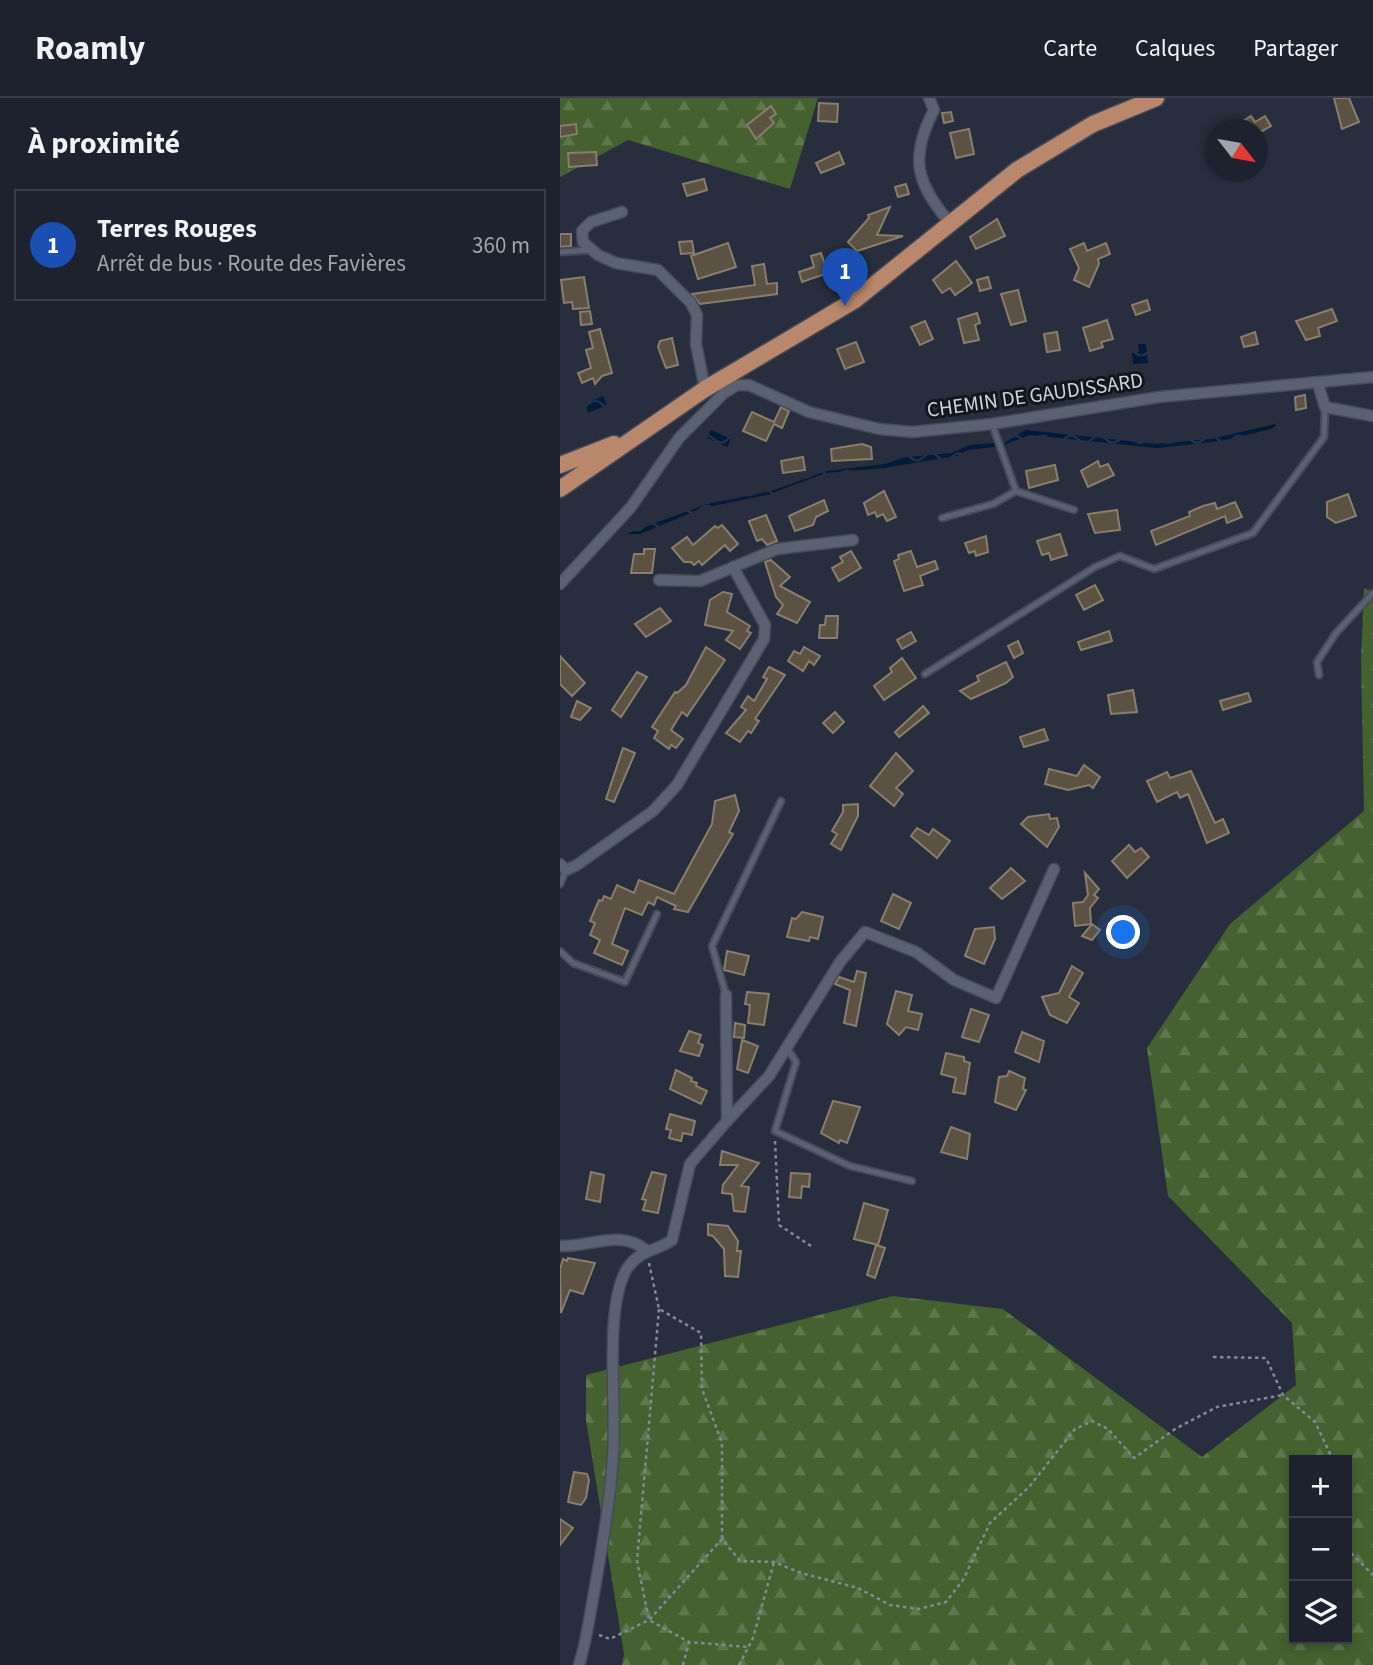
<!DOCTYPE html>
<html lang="fr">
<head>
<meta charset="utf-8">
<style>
	body { margin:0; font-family:"Source Sans 3",sans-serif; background:#2b2f3a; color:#f1f3f6 }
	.controls { position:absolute; right:21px; bottom:21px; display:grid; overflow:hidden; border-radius:0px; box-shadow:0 4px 10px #0003 }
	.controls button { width:63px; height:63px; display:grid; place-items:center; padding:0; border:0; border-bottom:2px solid #3c3f4a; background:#1e222e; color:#f1f3f6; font:35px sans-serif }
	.compass { position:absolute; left:645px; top:21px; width:63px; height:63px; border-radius:50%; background:#1e222e; box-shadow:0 4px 10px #0003; rotate:121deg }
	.you { position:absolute; left:564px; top:835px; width:24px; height:24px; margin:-18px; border:5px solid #fff; border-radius:50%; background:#1a73e8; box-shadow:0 0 0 10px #1a73e833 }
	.badge { display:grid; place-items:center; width:46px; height:46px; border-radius:50%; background:#eca93a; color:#fff; font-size:23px; font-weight:700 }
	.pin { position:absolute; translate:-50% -58px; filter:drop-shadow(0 2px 4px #0008) }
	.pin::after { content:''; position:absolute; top:37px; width:24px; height:21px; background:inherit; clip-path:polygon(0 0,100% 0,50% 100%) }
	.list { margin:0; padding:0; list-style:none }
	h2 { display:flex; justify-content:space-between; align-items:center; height:91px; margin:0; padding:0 28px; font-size:30px }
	h2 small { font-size:23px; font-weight:400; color:#a1a4aa }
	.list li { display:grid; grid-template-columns:46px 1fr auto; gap:21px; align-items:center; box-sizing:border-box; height:112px; margin:0 14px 14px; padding:0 14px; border:2px solid #3c3f4a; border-radius:0px }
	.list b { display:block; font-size:26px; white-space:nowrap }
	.list p { margin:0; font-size:23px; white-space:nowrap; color:#a1a4aa }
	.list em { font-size:23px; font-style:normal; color:#a1a4aa }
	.icon { flex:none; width:38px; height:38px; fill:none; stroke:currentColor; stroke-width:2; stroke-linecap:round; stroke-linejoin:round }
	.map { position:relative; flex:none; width:813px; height:1567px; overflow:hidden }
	header { display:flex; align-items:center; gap:42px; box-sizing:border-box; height:98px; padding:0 35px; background:#1e222e; border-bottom:2px solid #3c3f4a }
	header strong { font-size:33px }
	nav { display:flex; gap:38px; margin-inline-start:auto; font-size:24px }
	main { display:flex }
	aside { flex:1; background:#1e222e }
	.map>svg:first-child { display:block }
</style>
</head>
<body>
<header>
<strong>Roamly</strong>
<nav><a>Carte</a><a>Calques</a><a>Partager</a></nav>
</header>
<main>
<aside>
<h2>À proximité<small></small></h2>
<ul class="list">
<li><span class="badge" style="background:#1a4fb4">1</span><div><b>Terres Rouges</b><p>Arrêt de bus · Route des Favières</p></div><em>360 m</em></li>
</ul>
</aside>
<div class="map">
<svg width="813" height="1567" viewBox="0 0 813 1567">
	<defs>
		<pattern id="forest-firs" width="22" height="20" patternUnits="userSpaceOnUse" patternTransform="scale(1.75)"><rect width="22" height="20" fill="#44612f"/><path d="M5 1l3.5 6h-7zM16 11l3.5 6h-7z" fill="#5e774d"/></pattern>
		<pattern id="water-waves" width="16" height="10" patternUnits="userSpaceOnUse" patternTransform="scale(1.75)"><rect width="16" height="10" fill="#011a38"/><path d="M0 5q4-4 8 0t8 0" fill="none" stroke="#253a54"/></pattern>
	</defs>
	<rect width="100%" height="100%" fill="#282e3d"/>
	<!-- forest -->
	<g fill="url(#forest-firs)" fill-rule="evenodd">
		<polygon points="0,0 258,0 230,91 68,42 0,79"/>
		<path d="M 804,490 L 813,494 L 813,1567 L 62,1567 L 64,1556 L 26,1322 L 26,1277 L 333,1198 L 443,1211 L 642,1359 L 736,1287 L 732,1225 L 608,1098 L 587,950 L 670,826 L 804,713 L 801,562 ZM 734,1362 L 787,1362 L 787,1541 L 734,1541 Z"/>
	</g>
	<!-- water -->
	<g fill="url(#water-waves)">
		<polygon points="578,246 586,246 588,265 573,266 572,255 579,254"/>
		<polygon points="43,298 47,307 28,315 25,306"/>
		<polygon points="720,325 711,331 661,343 597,350 470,337 441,348 408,352 396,358 324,370 266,375 207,397 143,410 80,436 66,436 147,406 211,393 267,373 325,366 346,359 391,355 410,347 444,344 466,332 596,346 651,341"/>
		<polygon points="151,332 171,341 167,349 147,340"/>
	</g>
	<!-- building -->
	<g fill="#5c5242" stroke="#897e6d" stroke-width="2">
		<polygon points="774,0 789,0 799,24 782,31"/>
		<polygon points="259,5 278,6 277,24 258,23"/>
		<polygon points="211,8 216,16 210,20 214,25 196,41 187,27"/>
		<polygon points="391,14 393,23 384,25 382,15"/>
		<polygon points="691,18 695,24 705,18 711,28 697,36 697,32 670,32"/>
		<polygon points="16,26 17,36 0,39 0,28"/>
		<polygon points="409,31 414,56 396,60 390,35"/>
		<polygon points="36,54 37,67 9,69 8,55"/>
		<polygon points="279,54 284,66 261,75 256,65"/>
		<polygon points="144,81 147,92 127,98 123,86"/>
		<polygon points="346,86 349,96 338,99 335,89"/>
		<polygon points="330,109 317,137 343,138 297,153 288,144 309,120 308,117"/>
		<polygon points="437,121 445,138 416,151 410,139"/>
		<polygon points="0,136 11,136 11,148 0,149"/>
		<polygon points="132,143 134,155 121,156 119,144"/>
		<polygon points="168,145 176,169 138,181 131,158"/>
		<polygon points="524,145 527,153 546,145 550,156 538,161 539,166 529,189 514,182 519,170 510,151"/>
		<polygon points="261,155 268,175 242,184 239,174 254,169 251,158"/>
		<polygon points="396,163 412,185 395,197 390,190 382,195 373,182"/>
		<polygon points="204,166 207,186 217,185 217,196 140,206 132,196 195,187 192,168"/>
		<polygon points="24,179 29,210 13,211 12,204 4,205 1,182"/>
		<polygon points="428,179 431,190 420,193 417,182"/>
		<polygon points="458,192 466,223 451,227 441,196"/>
		<polygon points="587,202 590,212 576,217 572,207"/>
		<polygon points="772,211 777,223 758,230 760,238 746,242 736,223"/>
		<polygon points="30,213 32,226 21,227 20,214"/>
		<polygon points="417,215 420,225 415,227 419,242 404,245 398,221"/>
		<polygon points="547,222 553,241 541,244 543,249 530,253 523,230"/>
		<polygon points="365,223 373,241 360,247 351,229"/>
		<polygon points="40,231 52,275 42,278 35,286 33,280 22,285 18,275 31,270 26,252 33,250 29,234"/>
		<polygon points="497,234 500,252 487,254 484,236"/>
		<polygon points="695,234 698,246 684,249 681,239"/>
		<polygon points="112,240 118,267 106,270 98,249 100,243"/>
		<polygon points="296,244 304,264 285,271 277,251"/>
		<polygon points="745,297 746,310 736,312 735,299"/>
		<polygon points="221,309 229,313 222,330 214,326 206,343 183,333 192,314 214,324"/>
		<polygon points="302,346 311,349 312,361 272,363 271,351"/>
		<polygon points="243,359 245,372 223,375 221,363"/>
		<polygon points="538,363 540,369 548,366 554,377 528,389 521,373"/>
		<polygon points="495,367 498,382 469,390 466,373"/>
		<polygon points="324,393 336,419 327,423 323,416 317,419 315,414 308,417 304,405"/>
		<polygon points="788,396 796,418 776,425 767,419 767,404"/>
		<polygon points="264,402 268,413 256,419 253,427 235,433 229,418"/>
		<polygon points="675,404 682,419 667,425 665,418 596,447 591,433 630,418 629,414 643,408 655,405 657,411"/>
		<polygon points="557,412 560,432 535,435 528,416"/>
		<polygon points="206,417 217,443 207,447 202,441 197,443 189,423"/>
		<polygon points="162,427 178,446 170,453 165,447 142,467 139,463 134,467 131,464 124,464 112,450 127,439 133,447 155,428 158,430"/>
		<polygon points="500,436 507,457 491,462 489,455 482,457 477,443"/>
		<polygon points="426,438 428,454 416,458 415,453 409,455 405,445"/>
		<polygon points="84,451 95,451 92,475 71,475 74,456 84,456"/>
		<polygon points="291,453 301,470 279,483 272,470 283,464 280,459"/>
		<polygon points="351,453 357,469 375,463 378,471 360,478 363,487 344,493 334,463 339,461 338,457"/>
		<polygon points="211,462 230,479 220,488 250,504 237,525 217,516 223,507 216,499 205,464"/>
		<polygon points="535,487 543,502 524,512 516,497"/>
		<polygon points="163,494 172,496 167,514 190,528 187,533 191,535 180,551 166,542 173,533 145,527 150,502"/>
		<polygon points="100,510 111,523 86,539 75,526"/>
		<polygon points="266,518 278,518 277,540 259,540 260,527 265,527"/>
		<polygon points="549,533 552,543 521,552 518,544"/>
		<polygon points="351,534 356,543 342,551 337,542"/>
		<polygon points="458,543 463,555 454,560 448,548"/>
		<polygon points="146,549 165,562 127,618 122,614 111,632 123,641 116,650 111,647 109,651 94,640 98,633 92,629 115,594 117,595 126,587"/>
		<polygon points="244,549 260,558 254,567 249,563 243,573 228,563 234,553 240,556"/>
		<polygon points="0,558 25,585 12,598 0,586"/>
		<polygon points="342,560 356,580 324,602 314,588 332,574 330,570"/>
		<polygon points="446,564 453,579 446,585 411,601 400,593 419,583 417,578"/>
		<polygon points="209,569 225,577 195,621 199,623 191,635 188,633 180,644 166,635 186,612 181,609 188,598 194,603 207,581 203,579"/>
		<polygon points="77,574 87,579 61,619 52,612"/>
		<polygon points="573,592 577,614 551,616 548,597"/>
		<polygon points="688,595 691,603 663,612 660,603"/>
		<polygon points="17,603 31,610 20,622 11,619"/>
		<polygon points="363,608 369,615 339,639 335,634"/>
		<polygon points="275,614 284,624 273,635 263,625"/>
		<polygon points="484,631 488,642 464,649 460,639"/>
		<polygon points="63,650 75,655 54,704 46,701"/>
		<polygon points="336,655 353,673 336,690 343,696 334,708 310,688"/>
		<polygon points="524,667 540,679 533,690 529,687 508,692 485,686 489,671 517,678"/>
		<polygon points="631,673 655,725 663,721 669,735 647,745 628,696 620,700 617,694 597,704 587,683 607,674 610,680"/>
		<polygon points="175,697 179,713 169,734 173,736 128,814 114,811 116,808 97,799 94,807 88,804 82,817 65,810 52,846 68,853 62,867 34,855 40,842 30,837 35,825 30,823 39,802 42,803 44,798 51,801 57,787 74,795 79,782 114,796 152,726 155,703"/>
		<polygon points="298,706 298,718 281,752 271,746 277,736 272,733 283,714 283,707"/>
		<polygon points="489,716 490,721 497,720 499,729 487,749 461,726 468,719"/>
		<polygon points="357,730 369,737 373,731 390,743 377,760 351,738"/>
		<polygon points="569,747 575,754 581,750 589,759 567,780 552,763"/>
		<polygon points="451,770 465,783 442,801 430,790"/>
		<polygon points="525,775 539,791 534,797 538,800 530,810 531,826 515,828 513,805 523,804 528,797"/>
		<polygon points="333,796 351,805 339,831 321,823"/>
		<polygon points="242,814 263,819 258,841 250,839 249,843 227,839 232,820 236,821"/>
		<polygon points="532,826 540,832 532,842 522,838"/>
		<polygon points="434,829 435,841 424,866 405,858 415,831"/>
		<polygon points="167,853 189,858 184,877 164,872"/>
		<polygon points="512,868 523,875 509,899 519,905 507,925 490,917 482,899 499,895"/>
		<polygon points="297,873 306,875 296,928 284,925 290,892 275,886 279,879 294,884"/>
		<polygon points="336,893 352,897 348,913 362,916 358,932 346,929 339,937 327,926"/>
		<polygon points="187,894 209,896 204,927 188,925 190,907 185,906"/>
		<polygon points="411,911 429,917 419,944 402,939"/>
		<polygon points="175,925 185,927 184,940 174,939"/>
		<polygon points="129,933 141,937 138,945 143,947 139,958 120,953"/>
		<polygon points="462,934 484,943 479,964 455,954"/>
		<polygon points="182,942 198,948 188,975 177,971"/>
		<polygon points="386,955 404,959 404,963 410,965 405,996 393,994 396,980 381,976"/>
		<polygon points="116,972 132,980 131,983 137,985 136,988 147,993 141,1006 110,991"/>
		<polygon points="449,973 465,980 463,991 466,992 456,1012 435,1004 439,979 447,978"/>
		<polygon points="273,1003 300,1009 287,1045 280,1042 279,1045 261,1035"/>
		<polygon points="110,1016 135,1023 132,1037 123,1035 121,1043 109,1040 111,1032 106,1031"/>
		<polygon points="391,1029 410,1036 407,1061 381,1054"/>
		<polygon points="162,1053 199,1065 181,1088 189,1089 185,1114 174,1113 172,1096 162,1095 163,1087 178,1067 160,1067"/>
		<polygon points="31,1074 44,1077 40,1104 26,1101"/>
		<polygon points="92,1074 106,1077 98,1115 83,1112 86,1102 82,1101"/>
		<polygon points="231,1075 250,1076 249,1089 242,1088 241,1100 229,1099"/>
		<polygon points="304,1105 328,1112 318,1147 294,1141"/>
		<polygon points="148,1126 168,1128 178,1143 177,1153 181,1153 178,1179 165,1178 164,1151 153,1138 148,1137"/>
		<polygon points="316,1147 325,1150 315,1180 307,1177"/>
		<polygon points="8,1160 35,1165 23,1196 10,1192 1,1215 0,1171 3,1161 7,1163"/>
		<polygon points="14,1374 27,1376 29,1382 26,1400 21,1407 8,1404"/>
		<polygon points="0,1421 13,1430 0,1447"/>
	</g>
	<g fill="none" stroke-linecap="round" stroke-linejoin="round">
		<!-- service casing -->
		<g stroke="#454b57" stroke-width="9">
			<g id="service">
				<polyline points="0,154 31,152"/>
				<polyline points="432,326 456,393 514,412"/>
				<polyline points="382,420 433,406 456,393"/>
				<polyline points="365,576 535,469 560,458 594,471 693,435 764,339 765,309"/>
				<polyline points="759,577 757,564 776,535 813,495"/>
				<polyline points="0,786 6,772"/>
				<polyline points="0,853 13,865 65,884 97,816"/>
				<polyline points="166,897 152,848 221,703"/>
				<polyline points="227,950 236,964 215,1033 290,1068 352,1083"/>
			</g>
		</g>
		<!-- minor casing -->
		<g stroke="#454b57" stroke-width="13">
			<g id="minor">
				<path d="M 369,0 L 374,12 C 349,60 356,85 390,125"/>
				<polyline points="62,114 31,124 22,133 23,144 38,157 56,165 98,172 131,205 137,217 136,246 145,291"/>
				<polyline points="758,286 765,309 813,318"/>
				<polyline points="99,482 140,483 217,451 293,442"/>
				<polyline points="0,486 71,409 119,340 164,295 177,287 189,287 249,314 319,331 352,334 432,326 599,299 813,279"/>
				<polyline points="0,766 6,772 17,767 93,713 117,687 204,541 205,527 173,469"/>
				<polyline points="167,1023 209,978 280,864 305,834 356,854 394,882 436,900 494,771"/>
				<path d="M 0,1148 C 31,1149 59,1131 86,1152"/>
				<path d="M 19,1567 C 27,1541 29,1521 34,1495 C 42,1449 50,1404 53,1358 C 57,1312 43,1206 68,1169 C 80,1152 97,1153 112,1142 L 130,1066 L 167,1023 L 166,897"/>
			</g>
		</g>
		<!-- primary casing -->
		<g stroke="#454b57" stroke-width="19">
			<g id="primary">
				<polyline points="0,367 54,346"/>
				<polyline points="0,391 145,291 295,202 457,72 533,26 596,0"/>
			</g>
		</g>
		<!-- path -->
		<g stroke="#848995" stroke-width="2.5" stroke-dasharray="3.5 3.5" stroke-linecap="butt">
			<polyline points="215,1043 219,1127 251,1148"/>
			<polyline points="89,1165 99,1211 141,1235 142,1291 162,1345 162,1441"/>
			<polyline points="99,1211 77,1463 89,1522 129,1544 188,1549"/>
			<polyline points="653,1259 706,1260 723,1297 755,1324 773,1362"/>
			<polyline points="787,1435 790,1454 813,1477"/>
			<polyline points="39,1537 50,1541 89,1522 162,1441 180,1463 214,1464 241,1475 298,1490 330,1507 359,1511 386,1504 403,1482 430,1425 469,1389 515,1331 532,1323 548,1331 574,1360 615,1331 657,1309 723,1297"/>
			<polyline points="123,1567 129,1544"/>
			<polyline points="179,1567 193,1540 214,1464"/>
		</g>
		<!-- service -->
		<use href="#service" stroke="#5a6171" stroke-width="5"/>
		<!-- minor -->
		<use href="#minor" stroke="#5a6171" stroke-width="10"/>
		<!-- primary -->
		<use href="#primary" stroke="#b8876c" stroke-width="16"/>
	</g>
	<g text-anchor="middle" stroke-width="6" stroke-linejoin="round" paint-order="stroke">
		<!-- street labels -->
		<g font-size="21" fill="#cfd4dd" stroke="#13161d">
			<text transform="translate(475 297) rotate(-8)" y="7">CHEMIN DE GAUDISSARD</text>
		</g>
	</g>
</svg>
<div class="controls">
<button>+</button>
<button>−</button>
<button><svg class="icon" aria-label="layers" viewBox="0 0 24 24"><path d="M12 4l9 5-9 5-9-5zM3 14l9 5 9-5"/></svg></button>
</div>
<svg class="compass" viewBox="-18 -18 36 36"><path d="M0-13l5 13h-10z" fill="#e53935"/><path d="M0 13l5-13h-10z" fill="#a1a4aa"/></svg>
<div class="you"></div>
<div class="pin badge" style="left:285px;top:208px;background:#1a4fb4">1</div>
</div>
</main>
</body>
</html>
